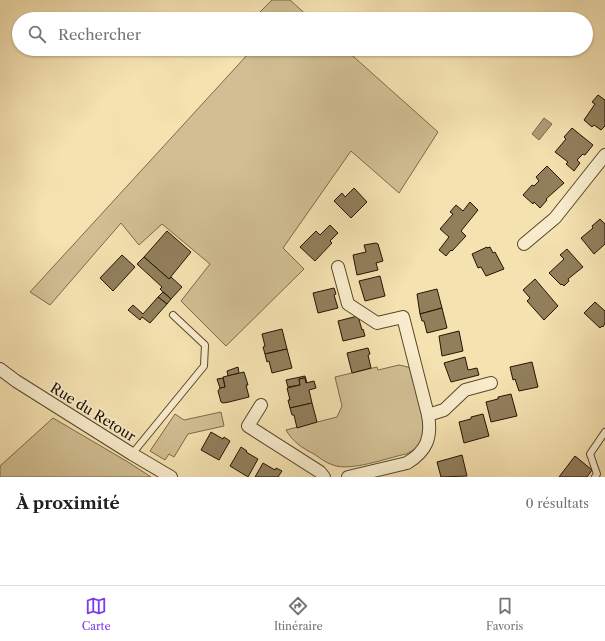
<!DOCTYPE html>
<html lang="fr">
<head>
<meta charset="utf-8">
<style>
	body { margin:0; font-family:"Libre Caslon Text",serif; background:#f6f6f6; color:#202124 }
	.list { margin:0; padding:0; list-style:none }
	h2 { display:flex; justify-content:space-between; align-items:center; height:52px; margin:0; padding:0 16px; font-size:17px }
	h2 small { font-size:13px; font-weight:400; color:#757577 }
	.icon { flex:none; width:22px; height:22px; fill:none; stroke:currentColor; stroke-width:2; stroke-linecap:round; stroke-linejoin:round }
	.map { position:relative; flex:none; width:605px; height:477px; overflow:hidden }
	.search { position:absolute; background:#fff; box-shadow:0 1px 3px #0004; left:12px; right:12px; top:12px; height:44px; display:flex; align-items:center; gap:10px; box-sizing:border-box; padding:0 14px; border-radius:22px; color:#757577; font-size:15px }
	.sheet { height:108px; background:#fff }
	nav { display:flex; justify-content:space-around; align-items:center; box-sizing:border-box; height:56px; border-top:1px solid #e0e0e0; background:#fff; font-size:11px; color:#757577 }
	nav a { display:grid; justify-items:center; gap:2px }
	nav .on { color:#7c3aed }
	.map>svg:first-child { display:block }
</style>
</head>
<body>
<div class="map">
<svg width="605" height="477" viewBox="0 0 605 477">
	<rect width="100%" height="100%" fill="#f5e2b1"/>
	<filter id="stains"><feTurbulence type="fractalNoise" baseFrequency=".005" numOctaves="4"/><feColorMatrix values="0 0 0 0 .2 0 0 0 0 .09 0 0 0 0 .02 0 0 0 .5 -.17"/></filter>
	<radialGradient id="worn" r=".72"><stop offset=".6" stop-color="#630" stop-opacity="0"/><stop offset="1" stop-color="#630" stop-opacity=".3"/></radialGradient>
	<!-- green -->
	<g fill="#d1bf93" stroke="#7a6a4a">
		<polygon points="272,0 290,0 311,19 253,19"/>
		<polygon points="246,49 345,49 438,132 399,193 351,151 283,248 304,269 226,346 181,301 210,264 162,224 139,245 121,223 50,305 30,292 249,53"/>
		<path d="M 399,365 L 408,367 L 413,373 L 426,426 L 421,444 L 414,450 L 406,454 C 387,458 350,472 333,465 C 326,463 320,458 314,454 C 302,448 293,442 286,430 L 337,417 L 342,406 L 335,377 L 377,367 L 378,370 Z"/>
		<polygon points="221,412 224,426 188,434 174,457 169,454 165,460 150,451 175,414 184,420"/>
		<polygon points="53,418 128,462 151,477 0,477 0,466"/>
	</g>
	<!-- water -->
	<polygon fill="#ae9c75" stroke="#776646" points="544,118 552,124 539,140 532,134"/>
	<!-- building -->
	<g fill="#917f5c" stroke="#241400">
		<polygon points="598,95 605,100 605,126 601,130 594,125 592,127 584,120 595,104 592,102"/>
		<polygon points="572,128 593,145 585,155 583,154 577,160 580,163 574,171 566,164 568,162 555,152 566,139 564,137"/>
		<polygon points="547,166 564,183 546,199 547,200 540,208 534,202 533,204 523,195 532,185 534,186 539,181 536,177"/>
		<polygon points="354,188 367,202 351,218 334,201 342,193 345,197"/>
		<polygon points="470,202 478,210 461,231 466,236 452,251 451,250 446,256 439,250 449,237 440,229 453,214 450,212 456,205 463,211"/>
		<polygon points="600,219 605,224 605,244 594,254 581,238 593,228 592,226"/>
		<polygon points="330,225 338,233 330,241 332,243 315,261 300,247 316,231 320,235"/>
		<polygon points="167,231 191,252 169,279 144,257"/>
		<polygon points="376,243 378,244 383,261 376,263 378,270 357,275 353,255 366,252 364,245"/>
		<polygon points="487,247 487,248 490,247 493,253 495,252 504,269 486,276 481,267 478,268 472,254"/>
		<polygon points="567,249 583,267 568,279 569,281 564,286 562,284 561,285 549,273 564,259 560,255"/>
		<polygon points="122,255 135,267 113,291 100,278"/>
		<polygon points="144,257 169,279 171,277 182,287 171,299 160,289 162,287 137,264"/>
		<polygon points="380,276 385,296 365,301 359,281"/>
		<polygon points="535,279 558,306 544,320 527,301 530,298 523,290"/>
		<polygon points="334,288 336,294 334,295 338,308 318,313 313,293"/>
		<polygon points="437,289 442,308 420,314 417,294"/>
		<polygon points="163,292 171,299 167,304 158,297"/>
		<polygon points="158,297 167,304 150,323 142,317 140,320 128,310 133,305 143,314"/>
		<polygon points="595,302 605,311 605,323 603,327 602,326 600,328 584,313"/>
		<polygon points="442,308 447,328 427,333 424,321 422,321 420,314"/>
		<polygon points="358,316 362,330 363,329 365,336 343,341 338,321"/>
		<polygon points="282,329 287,349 265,354 263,347 265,346 262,334"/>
		<polygon points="459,331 463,351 442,356 439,336"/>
		<polygon points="368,348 370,354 368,355 371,368 352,373 347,353"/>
		<polygon points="287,349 292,368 272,373 269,361 267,362 265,354"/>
		<polygon points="465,357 468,370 477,368 479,375 451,382 444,363"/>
		<polygon points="532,362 538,387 519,391 515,379 513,380 510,367"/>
		<polygon points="238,367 239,373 228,376 227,371"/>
		<polygon points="244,372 248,385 246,385 249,397 229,402 223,403 221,402 218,391 220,388 225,387 223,377"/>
		<polygon points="305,376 307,383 306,383 305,378 299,379 300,385 288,387 286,380"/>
		<polygon points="223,378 225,387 220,388 217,379"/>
		<polygon points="305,378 306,383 314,381 316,388 309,390 312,403 290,408 288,400 290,400 287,388 300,385 299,379"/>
		<polygon points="511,394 517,416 491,422 486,402 498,399 498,397"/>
		<polygon points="312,403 317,422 297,428 294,415 292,415 290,408"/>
		<polygon points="483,414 489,436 464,443 459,422 471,419 471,417"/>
		<polygon points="211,432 223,439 224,437 230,441 219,460 201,450"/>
		<polygon points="241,447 247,451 246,452 258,459 248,477 230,466"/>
		<polygon points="462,455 467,476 441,477 437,462"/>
		<polygon points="575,456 592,470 587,477 559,477"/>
		<polygon points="263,463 275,470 276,468 282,471 278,477 255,477"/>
	</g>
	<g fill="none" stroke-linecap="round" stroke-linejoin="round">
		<!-- service casing -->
		<g stroke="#58482c" stroke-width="8">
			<g id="service">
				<polyline points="132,454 204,366 205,345 173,315"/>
				<polyline points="595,477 597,474 590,454 605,432"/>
			</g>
		</g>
		<!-- minor casing -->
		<g stroke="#58482c" stroke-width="14">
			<g id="minor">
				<polyline points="524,244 555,218 605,155"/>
				<path d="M 338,267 L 348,304 L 377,323 L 403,317 L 428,415 C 432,437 427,451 407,463 L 348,477"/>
				<polyline points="0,369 16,381 132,454 171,477"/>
				<polyline points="261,405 248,426 320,472 324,477"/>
				<polyline points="428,415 444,410 465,390 491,383"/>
			</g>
		</g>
		<!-- service -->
		<use href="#service" stroke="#f8eccc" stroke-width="6"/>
		<!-- minor -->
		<use href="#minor" stroke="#f8eccc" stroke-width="12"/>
	</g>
	<g text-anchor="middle" stroke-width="4" stroke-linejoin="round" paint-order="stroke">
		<!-- street labels -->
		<g font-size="14" fill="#241400" stroke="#f8eccc">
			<text transform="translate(93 412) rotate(32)" y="5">Rue du Retour</text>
		</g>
	</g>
	<rect width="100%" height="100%" filter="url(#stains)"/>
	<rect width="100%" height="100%" fill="url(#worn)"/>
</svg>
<div class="search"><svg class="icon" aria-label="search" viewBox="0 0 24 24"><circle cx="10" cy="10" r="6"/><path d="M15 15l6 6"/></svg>Rechercher</div>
</div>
<section class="sheet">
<h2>À proximité<small>0 résultats</small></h2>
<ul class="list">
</ul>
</section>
<nav>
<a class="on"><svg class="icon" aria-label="map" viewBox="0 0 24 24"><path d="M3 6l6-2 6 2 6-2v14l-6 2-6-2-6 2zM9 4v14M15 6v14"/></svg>Carte</a>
<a><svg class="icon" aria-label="directions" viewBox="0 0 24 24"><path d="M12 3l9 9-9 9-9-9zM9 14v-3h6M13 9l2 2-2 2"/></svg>Itinéraire</a>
<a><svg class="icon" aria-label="saved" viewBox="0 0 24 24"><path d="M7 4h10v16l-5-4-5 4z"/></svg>Favoris</a>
</nav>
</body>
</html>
